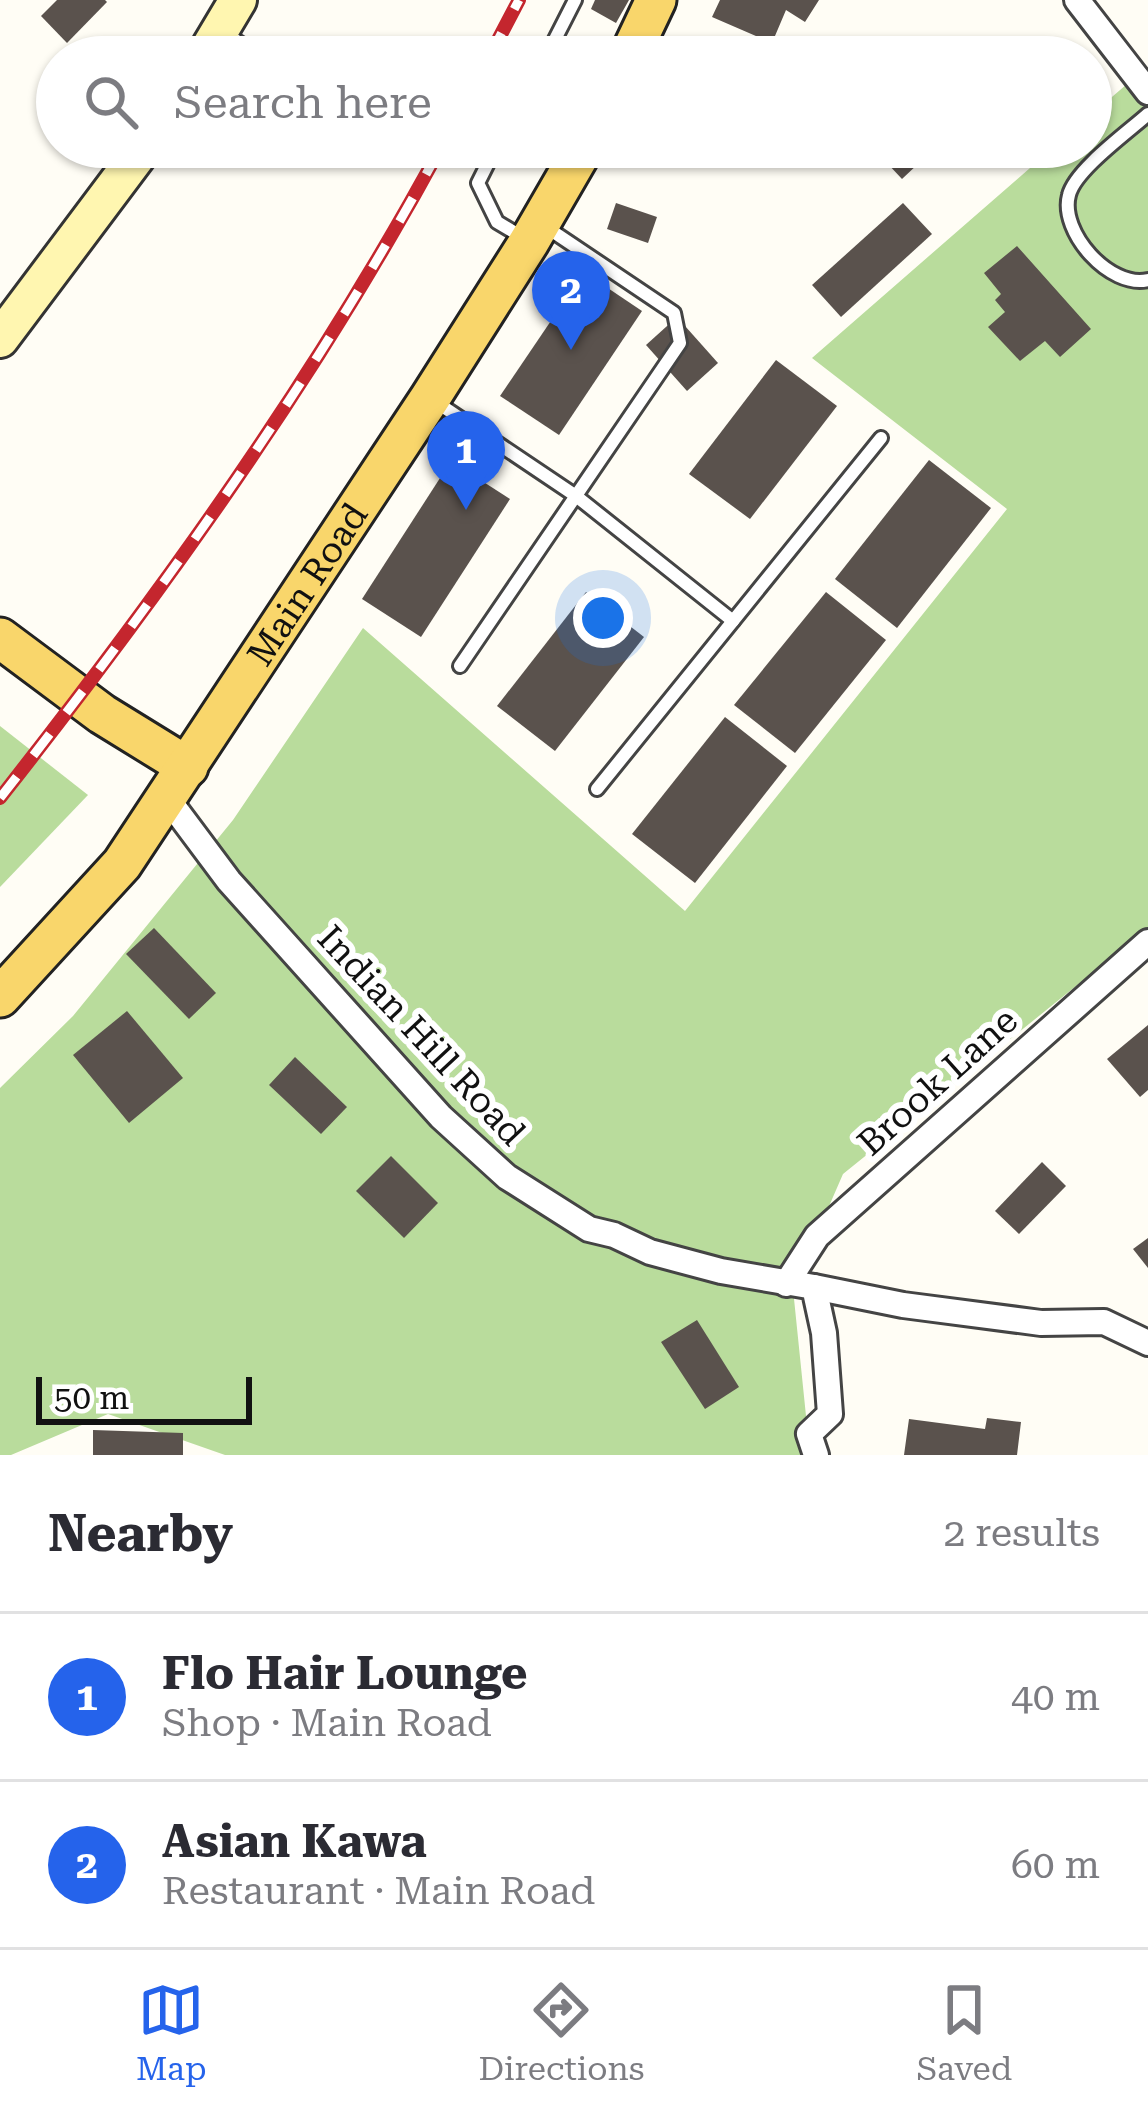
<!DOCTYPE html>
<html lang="en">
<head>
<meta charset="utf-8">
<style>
	body { margin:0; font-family:"Roboto Serif",serif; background:#f7f7f7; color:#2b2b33 }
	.scale { position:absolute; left:36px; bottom:30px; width:216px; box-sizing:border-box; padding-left:12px; border:6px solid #111; border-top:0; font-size:33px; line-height:42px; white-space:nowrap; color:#111; -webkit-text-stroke:9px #fff; paint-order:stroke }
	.you { position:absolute; left:603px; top:618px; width:42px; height:42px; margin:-30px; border:9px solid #fff; border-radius:50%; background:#1a73e8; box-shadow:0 0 0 18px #1a73e833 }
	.badge { display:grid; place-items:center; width:78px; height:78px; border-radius:50%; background:#2563eb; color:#fff; font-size:39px; font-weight:700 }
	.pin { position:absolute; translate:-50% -99px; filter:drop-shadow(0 3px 6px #0008) }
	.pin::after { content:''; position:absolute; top:63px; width:42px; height:36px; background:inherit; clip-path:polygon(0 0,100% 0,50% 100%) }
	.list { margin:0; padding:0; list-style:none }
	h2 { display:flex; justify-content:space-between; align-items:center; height:156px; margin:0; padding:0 48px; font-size:51px }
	h2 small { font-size:39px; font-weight:400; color:#7c7c81 }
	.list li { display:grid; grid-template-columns:78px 1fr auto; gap:36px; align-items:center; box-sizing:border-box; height:168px; padding:0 48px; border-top:3px solid #e1e1e2 }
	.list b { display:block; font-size:45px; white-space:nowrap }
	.list p { margin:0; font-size:39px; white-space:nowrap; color:#7c7c81 }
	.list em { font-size:39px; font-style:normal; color:#7c7c81 }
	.icon { flex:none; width:66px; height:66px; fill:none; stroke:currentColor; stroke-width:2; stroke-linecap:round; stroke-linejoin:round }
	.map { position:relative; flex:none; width:1148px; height:1455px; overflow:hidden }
	.search { position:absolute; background:#fff; box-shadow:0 3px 9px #0004; left:36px; right:36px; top:36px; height:132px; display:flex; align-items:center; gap:30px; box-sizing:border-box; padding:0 42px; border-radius:66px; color:#7c7c81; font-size:45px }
	.sheet { height:492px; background:#fff }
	nav { display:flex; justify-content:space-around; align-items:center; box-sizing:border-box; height:168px; border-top:3px solid #e1e1e2; background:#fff; font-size:33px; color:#7c7c81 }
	nav a { display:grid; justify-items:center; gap:6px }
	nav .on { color:#2563eb }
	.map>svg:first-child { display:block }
</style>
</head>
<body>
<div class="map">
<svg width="1148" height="1455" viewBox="0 0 1148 1455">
	<rect width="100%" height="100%" fill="#fffdf5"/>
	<!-- forest -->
	<g fill="#b9dc9c">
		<polygon points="1134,78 1148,102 1148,928 843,1174 793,1289 810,1455 225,1455 108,1414 11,1455 0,1455 0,1088 73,1016 233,820 363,628 685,911 1007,509 812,358 1054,147 1091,147 1091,115"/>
		<polygon points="0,726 88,795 0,887"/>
	</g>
	<!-- building -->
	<g fill="#5a524d">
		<polygon points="57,0 105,0 107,2 67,43 41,16"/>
		<polygon points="595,0 629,0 616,23 591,9"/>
		<polygon points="720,0 819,0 805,22 786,10 772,43 712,17"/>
		<polygon points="713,37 748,57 702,57"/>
		<polygon points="872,147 936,147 902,179"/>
		<polygon points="616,203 657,217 648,243 607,229"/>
		<polygon points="903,203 932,234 841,317 812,285"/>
		<polygon points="1017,246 1091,329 1060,357 1045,341 1020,361 988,327 1005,312 995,300 1001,294 984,273"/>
		<polygon points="584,272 642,311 559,435 500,396"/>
		<polygon points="677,317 718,363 687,391 646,345"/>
		<polygon points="776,360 837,406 750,519 689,474"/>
		<polygon points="929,460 991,508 897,628 835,579"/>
		<polygon points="451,461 510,499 421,637 362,599"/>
		<polygon points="586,592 644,637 555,751 497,706"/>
		<polygon points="826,592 886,640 795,753 734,705"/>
		<polygon points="725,717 787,766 695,883 632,834"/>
		<polygon points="154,928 216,993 189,1019 126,954"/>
		<polygon points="127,1011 183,1078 129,1123 73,1055"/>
		<polygon points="1148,1025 1148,1090 1140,1097 1107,1059"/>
		<polygon points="295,1057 347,1107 321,1134 269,1085"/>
		<polygon points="391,1156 438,1203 404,1238 356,1191"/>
		<polygon points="1042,1162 1066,1186 1019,1234 995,1211"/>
		<polygon points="1148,1238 1148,1268 1133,1249"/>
		<polygon points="697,1320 739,1387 705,1409 661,1342"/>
		<polygon points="987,1418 1021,1422 1017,1455 904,1455 909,1419 985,1429"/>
		<polygon points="93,1430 183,1433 183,1455 93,1455"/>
	</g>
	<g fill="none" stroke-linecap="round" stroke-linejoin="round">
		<!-- lane casing -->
		<g stroke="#444" stroke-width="18">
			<g id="lane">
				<polyline points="223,32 261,57"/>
				<polyline points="546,57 575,0"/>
				<path d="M 1148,114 C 1128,132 1075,170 1069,195 C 1059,232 1110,289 1148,280"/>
				<polyline points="496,147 478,183 497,222 522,237"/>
				<polyline points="436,402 576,496 733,621"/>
				<polyline points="460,666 680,343 674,313 546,227"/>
				<polyline points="597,789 881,438"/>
			</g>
		</g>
		<!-- street casing -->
		<g stroke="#444" stroke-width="30">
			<g id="street">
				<polyline points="1077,0 1148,92"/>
				<polyline points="167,798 229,881 441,1117 507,1177 589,1229 614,1235 650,1252 721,1271 814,1287 824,1333 830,1414 809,1434 816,1455"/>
				<polyline points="786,1284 817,1236 1148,942"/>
				<polyline points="814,1287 903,1305 1041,1323 1104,1322 1148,1343"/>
			</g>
		</g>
		<!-- secondary casing -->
		<g stroke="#333" stroke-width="42">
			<g id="secondary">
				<polyline points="204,57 238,0"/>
				<polyline points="0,339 144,147"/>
			</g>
		</g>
		<!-- primary casing -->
		<g stroke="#222" stroke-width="45">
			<g id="primary">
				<polyline points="629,57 656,0"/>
				<polyline points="0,638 102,714 188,767"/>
				<path id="s1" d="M 0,997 L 122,864 L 430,398 L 529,242 L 584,147"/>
			</g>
		</g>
		<!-- lane -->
		<use href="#lane" stroke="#fff" stroke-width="12"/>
		<!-- street -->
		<use href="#street" stroke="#fff" stroke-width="24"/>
		<!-- secondary -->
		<use href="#secondary" stroke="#fff6b0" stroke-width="36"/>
		<!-- primary -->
		<use href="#primary" stroke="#f9d66b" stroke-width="39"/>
		<!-- rail casing -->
		<g stroke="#c4262e" stroke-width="14">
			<g id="rail">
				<polyline points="489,57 519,0"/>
				<path d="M 0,798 C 163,591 316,378 441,147"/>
			</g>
		</g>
		<!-- rail -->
		<use href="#rail" stroke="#fff" stroke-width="9" stroke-dasharray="27" stroke-linecap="butt"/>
	</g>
	<g text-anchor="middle" stroke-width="12" stroke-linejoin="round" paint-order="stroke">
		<!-- street labels -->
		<g font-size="36" fill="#111" stroke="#fff">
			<text dy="13" stroke="none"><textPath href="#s1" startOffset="516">Main Road</textPath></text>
			<text transform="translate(422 1035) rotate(47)" y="13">Indian Hill Road</text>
			<text transform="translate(937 1081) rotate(-42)" y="13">Brook Lane</text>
		</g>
	</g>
</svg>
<div class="scale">50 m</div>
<div class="you"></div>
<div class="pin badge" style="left:466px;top:510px">1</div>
<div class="pin badge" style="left:571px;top:350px">2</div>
<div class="search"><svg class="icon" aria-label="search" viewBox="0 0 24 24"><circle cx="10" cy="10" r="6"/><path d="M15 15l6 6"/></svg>Search here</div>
</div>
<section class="sheet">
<h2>Nearby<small>2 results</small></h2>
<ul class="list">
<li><span class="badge">1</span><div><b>Flo Hair Lounge</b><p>Shop · Main Road</p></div><em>40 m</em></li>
<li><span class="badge">2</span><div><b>Asian Kawa</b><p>Restaurant · Main Road</p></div><em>60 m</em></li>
</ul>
</section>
<nav>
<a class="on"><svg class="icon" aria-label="map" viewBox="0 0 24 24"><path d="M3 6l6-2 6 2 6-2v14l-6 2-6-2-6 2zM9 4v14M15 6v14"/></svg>Map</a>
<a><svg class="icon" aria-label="directions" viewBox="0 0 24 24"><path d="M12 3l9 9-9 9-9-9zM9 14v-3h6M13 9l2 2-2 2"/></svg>Directions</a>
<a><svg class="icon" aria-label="saved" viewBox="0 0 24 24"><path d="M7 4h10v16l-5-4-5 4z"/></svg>Saved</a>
</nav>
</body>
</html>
